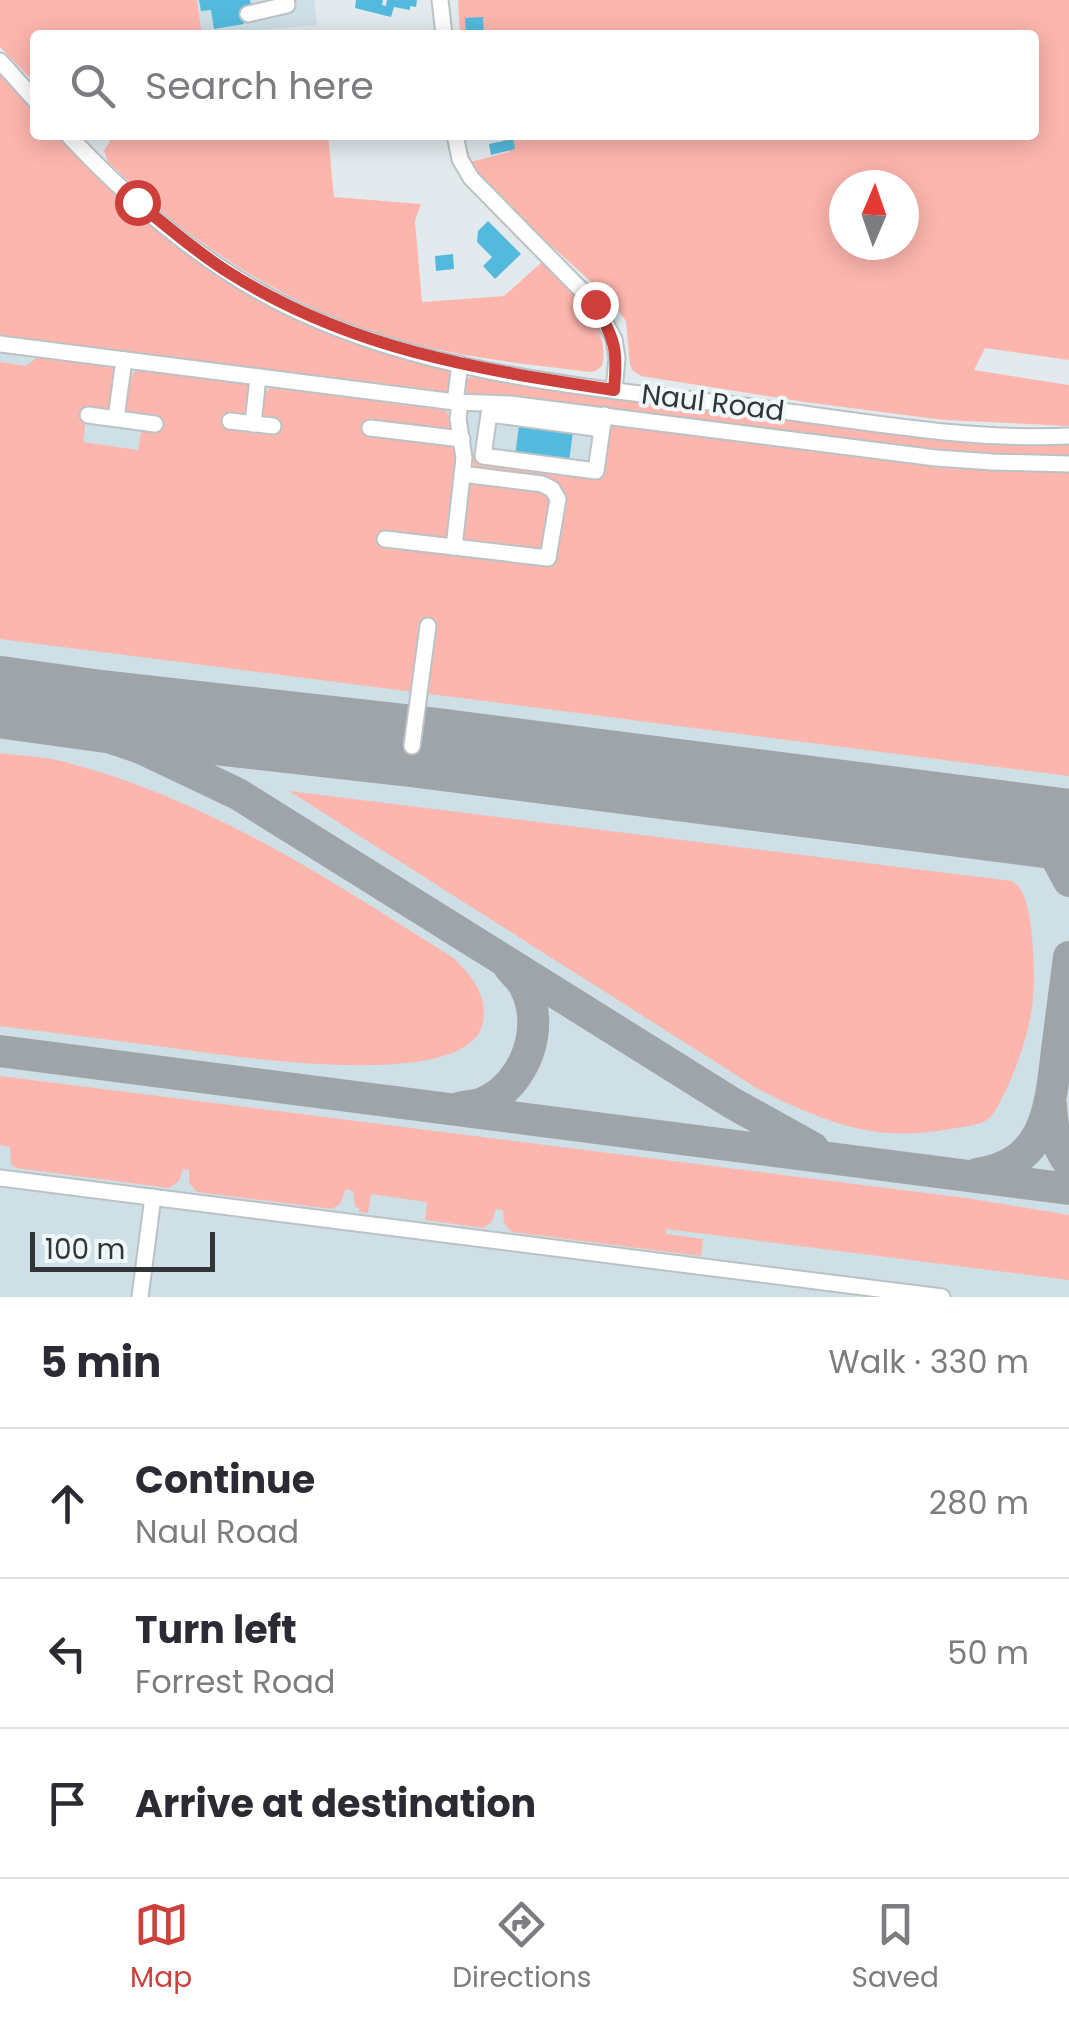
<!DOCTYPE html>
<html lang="en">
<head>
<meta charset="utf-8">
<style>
	body { margin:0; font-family:Poppins,sans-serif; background:#f2f2f3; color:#2b2b33 }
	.compass { position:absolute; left:829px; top:170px; width:90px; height:90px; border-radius:50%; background:#fff; box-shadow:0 5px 25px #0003; rotate:2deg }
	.scale { position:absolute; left:30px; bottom:25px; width:185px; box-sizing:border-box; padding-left:10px; border:5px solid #323537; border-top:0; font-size:28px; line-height:35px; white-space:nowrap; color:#323537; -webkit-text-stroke:8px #eff8fb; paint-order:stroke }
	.stop { position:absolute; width:30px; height:30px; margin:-22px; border:8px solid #cd3f3a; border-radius:50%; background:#fff }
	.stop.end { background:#cd3f3a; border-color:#fff; box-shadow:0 2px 10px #0008 }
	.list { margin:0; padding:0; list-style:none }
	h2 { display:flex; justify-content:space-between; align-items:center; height:130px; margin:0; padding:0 40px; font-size:42px }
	h2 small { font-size:32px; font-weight:400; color:#7c7c81 }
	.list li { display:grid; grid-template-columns:65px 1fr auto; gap:30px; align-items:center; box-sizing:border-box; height:150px; padding:0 40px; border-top:2px solid #e1e1e2 }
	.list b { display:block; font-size:38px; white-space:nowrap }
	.list p { margin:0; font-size:32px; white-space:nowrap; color:#7c7c81 }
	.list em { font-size:32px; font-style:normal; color:#7c7c81 }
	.icon { flex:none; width:55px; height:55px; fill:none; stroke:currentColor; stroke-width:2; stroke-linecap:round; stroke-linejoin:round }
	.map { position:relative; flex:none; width:1069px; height:1297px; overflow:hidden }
	.search { position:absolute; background:#fff; box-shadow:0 5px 25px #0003; left:30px; right:30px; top:30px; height:110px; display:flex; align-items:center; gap:25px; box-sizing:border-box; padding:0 35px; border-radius:10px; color:#7c7c81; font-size:38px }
	.sheet { height:580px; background:#fff }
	nav { display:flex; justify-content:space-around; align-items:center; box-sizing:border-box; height:140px; border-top:2px solid #e1e1e2; background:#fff; font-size:28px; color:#7c7c81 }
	nav a { display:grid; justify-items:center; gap:5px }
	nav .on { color:#cd3f3a }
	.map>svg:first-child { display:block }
</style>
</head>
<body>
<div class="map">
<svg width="1069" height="1297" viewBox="0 0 1069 1297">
	<rect width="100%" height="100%" fill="#e2eaee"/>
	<!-- built -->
	<g fill="#cedfe5">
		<polygon points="197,0 314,0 317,25 202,35"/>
		<polygon points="0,322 377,371 1069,451 1069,1297 0,1297"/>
	</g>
	<!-- green -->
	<g fill="#fdb6ae" fill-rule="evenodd">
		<polygon points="0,0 197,0 202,35 35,35 35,83 0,47"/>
		<path d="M 458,0 L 1069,0 L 1069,360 L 985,348 L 974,370 L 1069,385 L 1069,426 L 944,420 L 805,402 L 641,376 L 632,370 L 630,364 L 626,321 L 610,299 L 502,201 L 477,176 L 470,162 L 509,152 L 499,135 L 1034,135 L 1034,35 L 460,35 ZM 844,185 L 904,185 L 904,245 L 844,245 Z"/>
		<path d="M 0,75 L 35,111 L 35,135 L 59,135 L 140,213 L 339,336 L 375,349 L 444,368 C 455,376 455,384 444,393 L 437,392 L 0,336 Z"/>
		<path d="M 103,135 L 328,135 L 334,197 L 421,204 L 415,221 L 422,302 L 504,296 L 543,261 C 568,288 612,324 602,366 L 596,371 L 590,372 C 524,364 457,357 393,338 C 313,315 236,271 171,219 C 149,201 129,181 108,162 L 104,150 L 110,141 Z"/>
		<path d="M 39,356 L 110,365 C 120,375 114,391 112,404 L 102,412 L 87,412 L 83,442 L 138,450 L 142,428 C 137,422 128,414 125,408 C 120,395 128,376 138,369 L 244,383 L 251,387 L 252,410 L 266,421 L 260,412 L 263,394 L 273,386 L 445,410 C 467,439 453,497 450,532 L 443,540 L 386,544 L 395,550 L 405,546 L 554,564 L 564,500 L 560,486 L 548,480 L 478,469 L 474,466 L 472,459 L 479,444 L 479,461 L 600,477 L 608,426 L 610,423 L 944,466 L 1069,472 L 1069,776 L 0,639 L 0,362 L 26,366 Z"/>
		<polygon points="482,376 1069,441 1069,457 973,453 894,444 513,396 468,395 464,384 466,378"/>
		<polygon points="469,481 537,489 546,493 553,501 546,544 539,551 464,541 463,534"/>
		<path d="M 0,753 C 20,756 41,756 61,761 C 205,797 329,879 452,957 C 471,974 488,995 483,1022 C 470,1097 213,1053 158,1046 C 106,1039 53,1033 0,1026 Z"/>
		<path d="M 289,791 L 1012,881 C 1014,882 1022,890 1022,892 C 1034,914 1036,982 1032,1007 C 1028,1036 1017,1068 1004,1094 C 1000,1102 994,1115 987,1120 C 978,1126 960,1127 950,1129 C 873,1143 825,1122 758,1089 Z"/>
		<polygon points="0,1076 966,1198 1069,1215 1069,1280 666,1229 666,1234 703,1239 701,1256 512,1232 504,1223 503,1210 496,1209 492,1222 483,1228 425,1220 427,1202 371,1194 368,1213 359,1212 359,1208 355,1207 353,1191 346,1189 340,1204 332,1209 197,1192 189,1183 189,1170 183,1169 179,1181 169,1188 16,1168 11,1164 10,1147 0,1145"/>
	</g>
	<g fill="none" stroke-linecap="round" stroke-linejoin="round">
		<!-- taxiway -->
		<g stroke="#9ea4a8" stroke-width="32">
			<polyline points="0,704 35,712 141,748 238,794 732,1103 813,1148"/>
			<polyline points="1025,823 1055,855 1069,881"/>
			<polyline points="0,1051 1069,1189"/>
			<path d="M 1051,1106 C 1052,1128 1056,1145 1069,1163"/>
			<path d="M 459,1108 C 466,1106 476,1106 483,1103 C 525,1085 546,1028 525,987 C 522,980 515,974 510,968"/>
			<path d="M 977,1174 C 1047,1163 1050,1109 1057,1050 C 1061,1019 1065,988 1069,957"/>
		</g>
		<!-- runway -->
		<polyline stroke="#9ea4a8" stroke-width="82" points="0,697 100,711 412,746 1069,830"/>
	</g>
	<!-- building -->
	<g fill="#53bade">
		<polygon points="199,0 250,0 251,5 242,7 244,24 214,29 211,10 201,11"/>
		<polygon points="356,0 383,0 382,5 386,6 387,0 417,0 416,7 410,6 410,10 394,7 391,17 355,8"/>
		<polygon points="483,17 484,35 466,35 465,18"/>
		<polygon points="513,139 515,149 491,155 489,144"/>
		<polygon points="488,221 521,254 495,279 483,266 492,257 477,242 478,231"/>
		<polygon points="453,254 454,269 436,271 435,256"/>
		<polygon points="519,425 573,431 569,462 515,456"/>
	</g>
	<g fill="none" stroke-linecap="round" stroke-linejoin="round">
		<!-- minor casing -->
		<g stroke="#bac2c5" stroke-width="19">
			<g id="minor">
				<polyline points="440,0 444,35"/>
				<polyline points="248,14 287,5 286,0"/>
				<polyline points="0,61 35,100"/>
				<path d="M 68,135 C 132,203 209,270 295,310 C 437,377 598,388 752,407 C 857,420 963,441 1069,436"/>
				<polyline points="455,135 460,159 471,178 595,304 614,339 617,358 614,390"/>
				<polyline points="0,344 455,402 510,404 936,458 993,462 1069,464"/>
				<polyline points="455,402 460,364"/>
				<polyline points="88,415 155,424"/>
				<polyline points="116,418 124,360"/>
				<polyline points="230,421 273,426"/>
				<polyline points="253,424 258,377"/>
				<polyline points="370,428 462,439"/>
				<polyline points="602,429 489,414 483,456 596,471 604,415"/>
				<polyline points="385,539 548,558 558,499 552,489 542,484 462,474"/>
				<polyline points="454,547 464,458 458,419 460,402"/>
				<polyline points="412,746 428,626"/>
				<polyline points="0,1178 942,1297"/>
				<polyline points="140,1297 153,1197"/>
			</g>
		</g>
		<!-- minor -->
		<use href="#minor" stroke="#fff" stroke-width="15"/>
	</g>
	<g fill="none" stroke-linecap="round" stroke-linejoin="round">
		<!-- route -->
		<path stroke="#cd3f3a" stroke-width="12" d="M 137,202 C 167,226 196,252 228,272 C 349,349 476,369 614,390 C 618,347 615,342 595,304"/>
	</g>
	<g text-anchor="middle" stroke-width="8" stroke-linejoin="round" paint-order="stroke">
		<!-- street labels -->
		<g font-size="28" fill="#323537" stroke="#eff8fb">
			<text transform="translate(713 402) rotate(7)" y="10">Naul Road</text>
		</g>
	</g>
</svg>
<svg class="compass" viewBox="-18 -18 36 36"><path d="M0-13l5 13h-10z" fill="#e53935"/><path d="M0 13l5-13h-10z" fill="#7c7c81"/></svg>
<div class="scale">100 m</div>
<div class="stop" style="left:137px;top:202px"></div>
<div class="stop end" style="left:595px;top:304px"></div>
<div class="search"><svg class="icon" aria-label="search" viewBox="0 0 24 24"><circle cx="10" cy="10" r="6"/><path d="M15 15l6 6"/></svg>Search here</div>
</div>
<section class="sheet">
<h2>5 min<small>Walk · 330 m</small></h2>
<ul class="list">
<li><svg class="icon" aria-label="ahead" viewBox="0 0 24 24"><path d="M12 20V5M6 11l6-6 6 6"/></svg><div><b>Continue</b><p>Naul Road</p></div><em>280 m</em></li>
<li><svg class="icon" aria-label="left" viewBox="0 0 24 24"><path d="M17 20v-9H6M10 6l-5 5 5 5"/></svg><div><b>Turn left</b><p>Forrest Road</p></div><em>50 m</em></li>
<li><svg class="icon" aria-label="arrive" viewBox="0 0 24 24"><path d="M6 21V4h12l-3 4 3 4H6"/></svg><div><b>Arrive at destination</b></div></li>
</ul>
</section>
<nav>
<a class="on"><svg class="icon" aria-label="map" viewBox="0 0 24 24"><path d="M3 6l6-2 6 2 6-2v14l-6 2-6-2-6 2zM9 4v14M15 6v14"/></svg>Map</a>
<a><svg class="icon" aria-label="directions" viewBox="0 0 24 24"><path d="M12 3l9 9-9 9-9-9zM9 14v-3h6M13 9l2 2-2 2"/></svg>Directions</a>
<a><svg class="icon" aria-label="saved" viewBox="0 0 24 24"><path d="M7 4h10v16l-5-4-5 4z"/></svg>Saved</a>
</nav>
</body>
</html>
